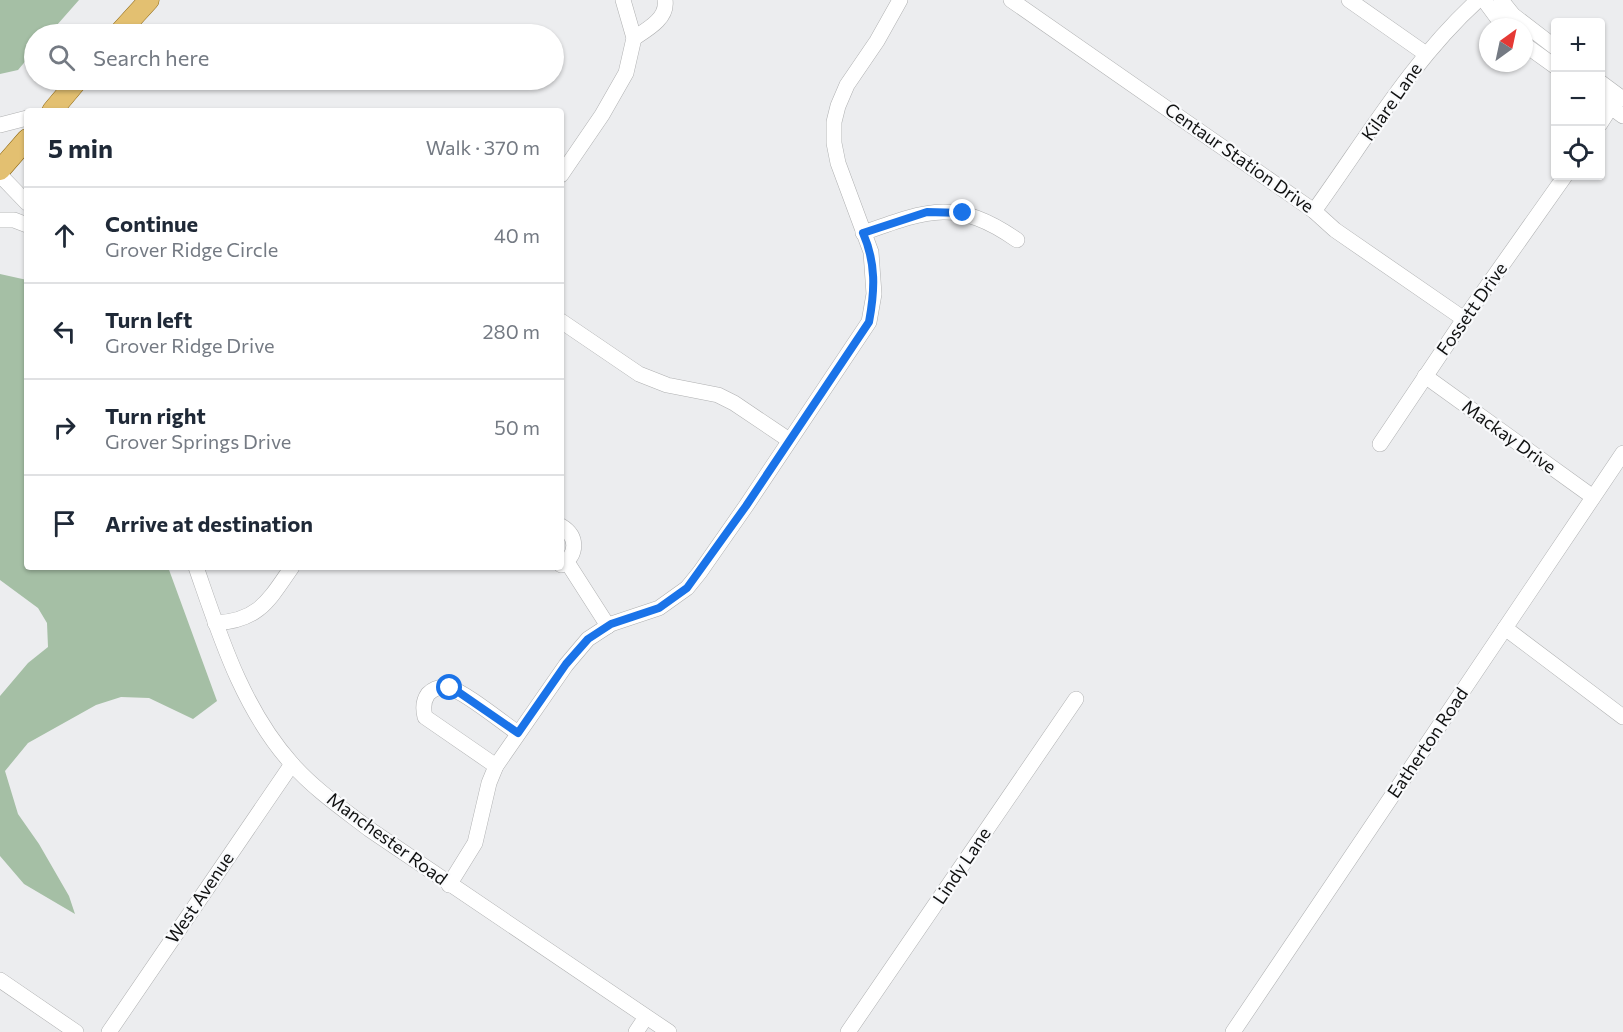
<!DOCTYPE html>
<html lang="en">
<head>
<meta charset="utf-8">
<style>
	body { margin:0; font-family:Commissioner,sans-serif; background:#f2f2f3; color:#1f2937 }
	.controls { position:absolute; right:18px; top:18px; display:grid; overflow:hidden; border-radius:6px; box-shadow:0 2px 4px #0004 }
	.controls button { width:54px; height:54px; display:grid; place-items:center; padding:0; border:0; border-bottom:2px solid #e0e1e3; background:#fff; color:#1f2937; font:30px sans-serif }
	.compass { position:absolute; left:1479px; top:18px; width:54px; height:54px; border-radius:50%; background:#fff; box-shadow:0 2px 4px #0004; rotate:33deg }
	.stop { position:absolute; width:18px; height:18px; margin:-14px; border:4px solid #1a73e8; border-radius:50%; background:#fff }
	.stop.end { background:#1a73e8; border-color:#fff; box-shadow:0 2px 6px #0008 }
	.list { margin:0; padding:0; list-style:none }
	h2 { display:flex; justify-content:space-between; align-items:center; height:78px; margin:0; padding:0 24px; font-size:26px }
	h2 small { font-size:20px; font-weight:400; color:#747a83 }
	.list li { display:grid; grid-template-columns:39px 1fr auto; gap:18px; align-items:center; box-sizing:border-box; height:96px; padding:0 24px; border-top:2px solid #e0e1e3 }
	.list b { display:block; font-size:22px; white-space:nowrap }
	.list p { margin:0; font-size:20px; white-space:nowrap; color:#747a83 }
	.list em { font-size:20px; font-style:normal; color:#747a83 }
	.icon { flex:none; width:33px; height:33px; fill:none; stroke:currentColor; stroke-width:2; stroke-linecap:round; stroke-linejoin:round }
	.map { position:relative; flex:none; width:1623px; height:1032px; overflow:hidden }
	.search { position:absolute; background:#fff; box-shadow:0 2px 4px #0004; left:24px; top:24px; width:540px; height:66px; display:flex; align-items:center; gap:15px; box-sizing:border-box; padding:0 21px; border-radius:33px; color:#747a83; font-size:22px }
	.panel { position:absolute; background:#fff; box-shadow:0 2px 4px #0004; left:24px; top:108px; width:540px; height:462px; border-radius:6px }
	.map>svg:first-child { display:block }
</style>
</head>
<body>
<div class="map">
<svg width="1623" height="1032" viewBox="0 0 1623 1032">
	<rect width="100%" height="100%" fill="#ecedef"/>
	<!-- forest -->
	<g fill="#a5bfa5">
		<polygon points="0,0 79,0 49,34 34,34 34,51 18,70 0,74"/>
		<polygon points="0,274 27,280 27,567 168,567 217,701 193,719 149,698 121,697 96,705 28,743 5,771 18,814 39,844 69,896 75,914 24,884 0,856 0,696 28,663 48,647 47,623 38,608 0,580"/>
	</g>
	<g fill="none" stroke-linecap="round" stroke-linejoin="round">
		<!-- minor casing -->
		<g stroke="#afb0b1" stroke-width="16">
			<g id="minor">
				<polyline points="1011,0 1314,211 1335,230 1464,319"/>
				<polyline points="1349,0 1426,54"/>
				<polyline points="1484,0 1504,27"/>
				<polyline points="1501,0 1513,15 1556,48"/>
				<path d="M 634,38 C 648,29 668,18 665,0"/>
				<polyline points="1524,44 1556,67"/>
				<polyline points="1600,82 1623,99"/>
				<polyline points="1600,99 1623,116"/>
				<polyline points="1600,124 1618,96"/>
				<polyline points="0,125 27,118"/>
				<polyline points="0,175 27,203"/>
				<polyline points="561,175 602,115 626,73 634,38 623,0"/>
				<path d="M 1314,211 C 1366,139 1412,60 1478,0"/>
				<polyline points="0,220 14,220 27,225"/>
				<path d="M 863,233 C 927,210 957,198 1017,240"/>
				<polyline points="561,321 639,374 667,385 718,395 734,403 789,440"/>
				<polyline points="1425,376 1593,497"/>
				<polyline points="1380,444 1464,319 1565,176"/>
				<path d="M 561,526 C 578,536 578,555 561,565"/>
				<polyline points="567,562 608,626"/>
				<path d="M 196,567 C 220,636 242,708 292,764 C 314,789 343,809 369,829 L 669,1032"/>
				<path d="M 215,623 C 259,621 269,600 292,567"/>
				<polyline points="1505,628 1623,717"/>
				<path d="M 496,766 L 425,717 C 423,709 423,701 428,694 C 434,688 441,686 450,688 C 465,692 503,723 518,733"/>
				<polyline points="449,885 475,843 489,783 496,766 566,665 588,639 611,624 659,608 687,588 700,572 746,506 869,322 874,294 871,252 838,163 834,143 834,122 838,106 847,85 877,41 900,0"/>
				<polyline points="0,980 76,1032"/>
				<polyline points="109,1032 292,764"/>
				<polyline points="636,1032 646,1017"/>
				<polyline points="848,1032 1076,699"/>
				<polyline points="1233,1032 1623,453"/>
			</g>
		</g>
		<!-- major casing -->
		<g stroke="#8d6712" stroke-width="21">
			<g id="major">
				<polyline points="118,34 149,0"/>
				<polyline points="52,111 78,80"/>
				<polyline points="0,170 27,139"/>
			</g>
		</g>
		<!-- minor -->
		<use href="#minor" stroke="#fff" stroke-width="15"/>
		<!-- major -->
		<use href="#major" stroke="#e3c071" stroke-width="20"/>
	</g>
	<g fill="none" stroke-linecap="round" stroke-linejoin="round">
		<!-- route -->
		<path stroke="#1a73e8" stroke-width="8" d="M 450,688 L 457,691 L 518,733 L 566,664 L 588,639 L 611,624 L 659,608 L 687,588 L 746,506 L 869,322 C 875,290 876,263 863,233 L 927,212 L 963,213"/>
	</g>
	<g text-anchor="middle" stroke-width="4.5" stroke-linejoin="round" paint-order="stroke">
		<!-- street labels -->
		<g font-size="18" fill="#101111" stroke="#f9fafc">
			<text transform="translate(1392 102) rotate(-55)" y="6">Kilare Lane</text>
			<text transform="translate(1239 158) rotate(35)" y="6">Centaur Station Drive</text>
			<text transform="translate(1472 309) rotate(-55)" y="6">Fossett Drive</text>
			<text transform="translate(1509 437) rotate(36)" y="6">Mackay Drive</text>
			<text transform="translate(1428 743) rotate(-56)" y="6">Eatherton Road</text>
			<text transform="translate(387 839) rotate(36)" y="6">Manchester Road</text>
			<text transform="translate(962 866) rotate(-56)" y="6">Lindy Lane</text>
			<text transform="translate(200 898) rotate(-56)" y="6">West Avenue</text>
		</g>
	</g>
</svg>
<div class="controls">
<button>+</button>
<button>−</button>
<button><svg class="icon" aria-label="locate" viewBox="0 0 24 24"><circle cx="12" cy="12" r="6"/><path d="M12 2v4M12 18v4M2 12h4M18 12h4"/></svg></button>
</div>
<svg class="compass" viewBox="-18 -18 36 36"><path d="M0-13l5 13h-10z" fill="#e53935"/><path d="M0 13l5-13h-10z" fill="#747a83"/></svg>
<div class="stop" style="left:450px;top:688px"></div>
<div class="stop end" style="left:963px;top:213px"></div>
<div class="search"><svg class="icon" aria-label="search" viewBox="0 0 24 24"><circle cx="10" cy="10" r="6"/><path d="M15 15l6 6"/></svg>Search here</div>
<section class="panel">
<h2>5 min<small>Walk · 370 m</small></h2>
<ul class="list">
<li><svg class="icon" aria-label="ahead" viewBox="0 0 24 24"><path d="M12 20V5M6 11l6-6 6 6"/></svg><div><b>Continue</b><p>Grover Ridge Circle</p></div><em>40 m</em></li>
<li><svg class="icon" aria-label="left" viewBox="0 0 24 24"><path d="M17 20v-9H6M10 6l-5 5 5 5"/></svg><div><b>Turn left</b><p>Grover Ridge Drive</p></div><em>280 m</em></li>
<li><svg class="icon" aria-label="right" viewBox="0 0 24 24"><path d="M7 20v-9h11M14 6l5 5-5 5"/></svg><div><b>Turn right</b><p>Grover Springs Drive</p></div><em>50 m</em></li>
<li><svg class="icon" aria-label="arrive" viewBox="0 0 24 24"><path d="M6 21V4h12l-3 4 3 4H6"/></svg><div><b>Arrive at destination</b></div></li>
</ul>
</section>
</div>
</body>
</html>
